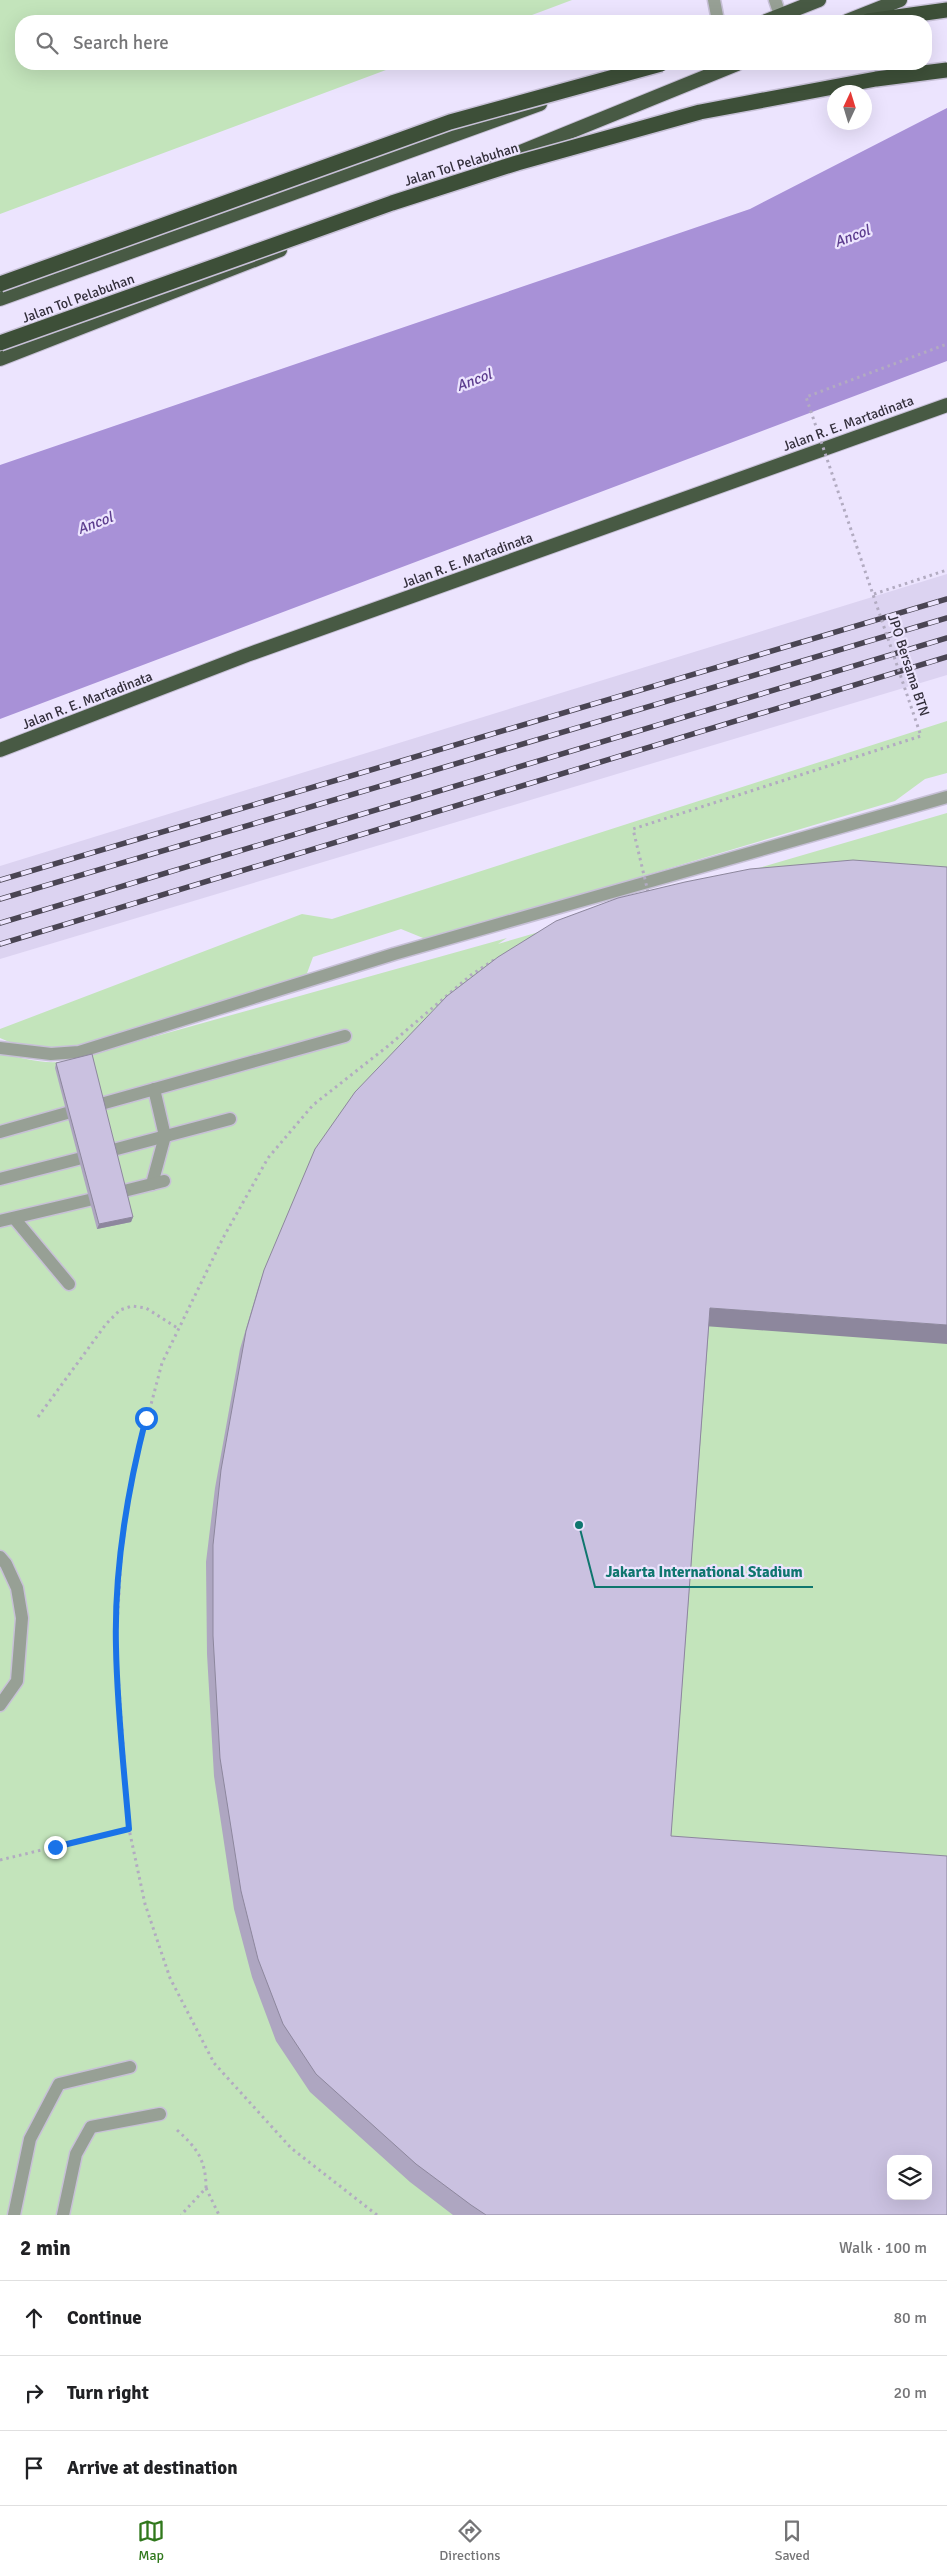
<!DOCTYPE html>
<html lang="en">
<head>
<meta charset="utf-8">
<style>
	body { margin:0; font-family:Signika,sans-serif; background:#f6f6f6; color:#202124 }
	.controls { position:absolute; right:15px; bottom:15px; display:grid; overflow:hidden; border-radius:10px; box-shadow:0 5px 20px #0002 }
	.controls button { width:45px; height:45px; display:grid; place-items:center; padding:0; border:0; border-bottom:1px solid #e0e0e0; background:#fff; color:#202124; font:25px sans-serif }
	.compass { position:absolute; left:827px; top:85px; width:45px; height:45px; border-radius:50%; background:#fff; box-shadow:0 5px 20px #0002; rotate:4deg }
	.stop { position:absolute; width:15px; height:15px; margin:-11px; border:4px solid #1a73e8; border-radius:50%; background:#fff }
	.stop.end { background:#1a73e8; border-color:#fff; box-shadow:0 1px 5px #0008 }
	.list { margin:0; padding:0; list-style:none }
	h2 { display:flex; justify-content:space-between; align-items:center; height:65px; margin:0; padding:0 20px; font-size:21px }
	h2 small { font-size:16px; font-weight:400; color:#757577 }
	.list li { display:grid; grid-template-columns:32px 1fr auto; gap:15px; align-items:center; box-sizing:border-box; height:75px; padding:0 20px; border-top:1px solid #e0e0e0 }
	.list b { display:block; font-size:19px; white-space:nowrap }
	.list em { font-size:16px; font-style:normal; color:#757577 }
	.icon { flex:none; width:28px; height:28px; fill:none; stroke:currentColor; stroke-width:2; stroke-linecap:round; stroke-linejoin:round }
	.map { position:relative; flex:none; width:947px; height:2215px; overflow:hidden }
	.search { position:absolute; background:#fff; box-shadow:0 5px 20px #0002; left:15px; right:15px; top:15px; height:55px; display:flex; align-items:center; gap:12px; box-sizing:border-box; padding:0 18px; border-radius:20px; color:#757577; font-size:19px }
	.sheet { height:290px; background:#fff }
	nav { display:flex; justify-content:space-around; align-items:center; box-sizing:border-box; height:70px; border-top:1px solid #e0e0e0; background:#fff; font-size:14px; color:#757577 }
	nav a { display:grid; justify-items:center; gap:2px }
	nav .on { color:#30781c }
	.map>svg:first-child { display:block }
</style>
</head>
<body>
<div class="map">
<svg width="947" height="2215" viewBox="0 0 947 2215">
	<rect width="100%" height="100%" fill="#ece4fe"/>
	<!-- built -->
	<polygon fill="#dcd3f1" points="947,574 947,675 0,959 0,866"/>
	<!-- green -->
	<g fill="#c3e4bb" fill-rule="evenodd">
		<polygon points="0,0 572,0 516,21 21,21 21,64 402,64 0,214"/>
		<polygon points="947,721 947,773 925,779 895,801 428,940 401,929 313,957 306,976 82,1047 42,1048 14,1044 0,1038 0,1029 302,914 332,919"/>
		<path d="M 947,813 L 947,2215 L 0,2215 L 0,1053 C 22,1058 44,1065 67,1061 L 507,938 L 498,944 ZM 891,2159 L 928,2159 L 928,2196 L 891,2196 Z"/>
	</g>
	<!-- water -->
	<polygon fill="#a891d7" points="947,108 947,361 0,719 0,465 750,209"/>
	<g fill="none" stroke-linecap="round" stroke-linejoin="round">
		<!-- service casing -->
		<g stroke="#c7c0d7" stroke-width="15">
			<g id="service">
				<polyline points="101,1104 345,1036"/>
				<polyline points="0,1132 67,1113"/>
				<polyline points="113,1150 230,1119"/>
				<polyline points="0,1179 78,1159"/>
				<polyline points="152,1184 165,1136 154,1089"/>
				<polyline points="124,1191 164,1181"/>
				<polyline points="14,1218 69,1284"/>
				<polyline points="0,1221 89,1200"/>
				<polyline points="0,1557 6,1564 17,1588 22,1618 17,1681 0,1705"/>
				<polyline points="14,2215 30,2139 59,2084 130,2067"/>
				<polyline points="63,2215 76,2154 91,2127 160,2114"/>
			</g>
		</g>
		<!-- minor casing -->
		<g stroke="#c7c0d7" stroke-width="15">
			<polyline id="minor" points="0,1048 51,1054 79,1052 394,954 947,797"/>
		</g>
		<!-- tertiary casing -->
		<g stroke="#c7c0d7" stroke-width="15">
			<g id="tertiary">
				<polyline points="714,0 718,21"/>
				<polyline points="775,0 782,21"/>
			</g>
		</g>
		<!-- trunk casing -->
		<g stroke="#c7c0d7" stroke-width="16">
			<g id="trunk">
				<polyline points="766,21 819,0"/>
				<polyline points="847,21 900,0"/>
				<polyline points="481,168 737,64"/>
				<polyline points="0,299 540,104"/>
				<polyline points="0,359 280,250"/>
				<polyline points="0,750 247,655 947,405"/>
			</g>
		</g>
		<!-- motorway casing -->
		<g stroke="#c7c0d7" stroke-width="18">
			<polyline id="motorway" points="868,21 947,10"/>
		</g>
		<!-- path -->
		<g stroke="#b2abc1" stroke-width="3" stroke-dasharray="2.5 4" stroke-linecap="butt">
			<polyline points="874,594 947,570"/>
			<polyline points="38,1417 106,1324 120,1310 132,1306 146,1308 179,1329"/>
			<polyline points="0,1860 129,1829"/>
			<path d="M 177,2130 C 197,2148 206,2160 206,2188 L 181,2215"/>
			<polyline points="206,2188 219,2215"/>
			<polyline points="377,2215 291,2148 214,2063 170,1978 145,1904 129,1829 116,1645 121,1559 131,1480 162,1363 223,1238 268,1158 313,1105 388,1046 471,975 497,958"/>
		</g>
		<!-- service -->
		<use href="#service" stroke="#97a095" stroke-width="12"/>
		<!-- minor -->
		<use href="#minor" stroke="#97a095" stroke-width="12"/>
		<!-- tertiary -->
		<use href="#tertiary" stroke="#97a095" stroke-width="12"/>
		<!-- trunk -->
		<use href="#trunk" stroke="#485a44" stroke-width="14"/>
		<!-- motorway -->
		<use href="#motorway" stroke="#3d4f38" stroke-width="15"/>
		<!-- rail casing -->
		<g stroke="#4a4553" stroke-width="5.5">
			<g id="rail">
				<polyline points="0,880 947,599"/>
				<polyline points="0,899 947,618"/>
				<polyline points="0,923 947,638"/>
				<polyline points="0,944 947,657"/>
			</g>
		</g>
		<!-- rail -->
		<use href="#rail" stroke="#ece4fe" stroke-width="4" stroke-dasharray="11" stroke-linecap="butt"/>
		<!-- motorway-bridge casing -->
		<g stroke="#c7c0d7" stroke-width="18" stroke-linecap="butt">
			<g id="motorway-bridge">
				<polyline points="0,284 450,122 661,64"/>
				<polyline points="0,343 392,203 517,163 700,112 876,79 947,70"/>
			</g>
		</g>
		<!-- path-bridge -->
		<polyline stroke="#b2abc1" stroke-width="3" stroke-dasharray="2.5 4" stroke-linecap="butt" points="648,892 633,829 921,736 806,397 947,344"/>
		<!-- motorway-bridge -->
		<use href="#motorway-bridge" stroke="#3d4f38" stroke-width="15"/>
	</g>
	<!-- wall -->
	<g fill="#aea6c1">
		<polygon points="56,1063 133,1217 131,1222 97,1229 55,1068"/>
		<polygon points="264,1270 709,1326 671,1836 947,2215 453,2215 410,2182 310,2092 276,2041 252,1977 234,1909 214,1776 207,1654 206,1562 215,1488 240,1349 258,1288"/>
	</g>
	<!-- shaded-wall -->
	<g fill="#8d879d">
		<polygon points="133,1217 131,1222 97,1229 99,1224"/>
		<polygon points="710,1308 947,1325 947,1344 704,1326"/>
	</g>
	<!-- building -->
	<g fill="#cac1e0" stroke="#8d879d" fill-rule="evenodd">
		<path d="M 853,860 L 947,867 L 947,1325 L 710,1308 L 671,1836 L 947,1856 L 947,2215 L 486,2215 L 471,2205 L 416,2164 L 316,2074 L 283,2024 L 258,1959 L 241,1891 L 220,1758 L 213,1636 L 213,1545 L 221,1470 L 246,1331 L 264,1270 L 315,1149 L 355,1092 L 447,996 L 498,957 L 556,921 L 618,898 L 685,882 L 750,869 ZM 891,2159 L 928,2159 L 928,2196 L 891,2196 Z"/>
		<polygon points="92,1054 133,1217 99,1224 56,1063"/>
	</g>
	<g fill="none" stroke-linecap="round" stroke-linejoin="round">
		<!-- route -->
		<path stroke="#1a73e8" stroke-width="6" d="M 55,1847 L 129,1829 C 124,1769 117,1708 116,1647 C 114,1570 127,1492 146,1418"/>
	</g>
	<g text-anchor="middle" stroke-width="4.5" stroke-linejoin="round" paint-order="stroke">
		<!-- street labels -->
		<g font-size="14" fill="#322e3a" stroke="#ece4fe">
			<text transform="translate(461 164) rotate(-17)" y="5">Jalan Tol Pelabuhan</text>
			<text transform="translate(78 298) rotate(-20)" y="5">Jalan Tol Pelabuhan</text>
			<text transform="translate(848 423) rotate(-20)" y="5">Jalan R. E. Martadinata</text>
			<text transform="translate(467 560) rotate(-20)" y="5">Jalan R. E. Martadinata</text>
			<text transform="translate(909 665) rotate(72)" y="5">JPO Bersama BTN</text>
			<text transform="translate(87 700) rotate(-21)" y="5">Jalan R. E. Martadinata</text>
		</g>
		<!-- water labels -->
		<g font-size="15" font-style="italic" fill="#5c3c8e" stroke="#ece4fe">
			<text transform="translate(852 236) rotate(-21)" y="5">Ancol</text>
			<text transform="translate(474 380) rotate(-21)" y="5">Ancol</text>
			<text transform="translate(95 523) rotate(-21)" y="5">Ancol</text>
		</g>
	</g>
	<!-- callouts -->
	<path fill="none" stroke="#0f766e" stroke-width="2" d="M579 1525L595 1587H813"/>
	<circle fill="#0f766e" stroke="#ece4fe" stroke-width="2" cx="579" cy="1525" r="5"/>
	<g font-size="15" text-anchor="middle" font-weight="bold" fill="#0f766e" stroke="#ece4fe" stroke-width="4.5" stroke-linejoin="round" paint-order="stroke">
		<text x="704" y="1577">Jakarta International Stadium</text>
	</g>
</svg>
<div class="controls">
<button><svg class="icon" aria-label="layers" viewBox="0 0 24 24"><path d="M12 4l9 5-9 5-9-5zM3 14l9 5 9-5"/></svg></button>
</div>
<svg class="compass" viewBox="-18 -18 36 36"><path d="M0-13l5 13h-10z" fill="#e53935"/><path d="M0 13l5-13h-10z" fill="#757577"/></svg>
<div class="stop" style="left:146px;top:1418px"></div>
<div class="stop end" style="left:55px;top:1847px"></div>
<div class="search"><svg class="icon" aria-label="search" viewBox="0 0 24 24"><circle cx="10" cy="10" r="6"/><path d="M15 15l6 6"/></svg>Search here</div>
</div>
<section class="sheet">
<h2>2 min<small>Walk · 100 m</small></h2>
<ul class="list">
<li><svg class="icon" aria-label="ahead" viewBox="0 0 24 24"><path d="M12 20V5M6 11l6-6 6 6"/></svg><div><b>Continue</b></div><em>80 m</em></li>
<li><svg class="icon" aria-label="right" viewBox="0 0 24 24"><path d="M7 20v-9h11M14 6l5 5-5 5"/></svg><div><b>Turn right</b></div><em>20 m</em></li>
<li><svg class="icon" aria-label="arrive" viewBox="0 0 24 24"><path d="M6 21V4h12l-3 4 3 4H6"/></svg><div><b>Arrive at destination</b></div></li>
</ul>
</section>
<nav>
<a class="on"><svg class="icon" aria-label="map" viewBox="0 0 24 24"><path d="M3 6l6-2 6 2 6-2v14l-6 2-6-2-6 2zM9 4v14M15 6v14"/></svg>Map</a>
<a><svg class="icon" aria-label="directions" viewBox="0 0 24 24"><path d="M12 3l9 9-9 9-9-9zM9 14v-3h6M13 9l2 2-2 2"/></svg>Directions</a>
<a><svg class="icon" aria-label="saved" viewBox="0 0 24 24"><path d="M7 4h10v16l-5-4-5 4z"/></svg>Saved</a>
</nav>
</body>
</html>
